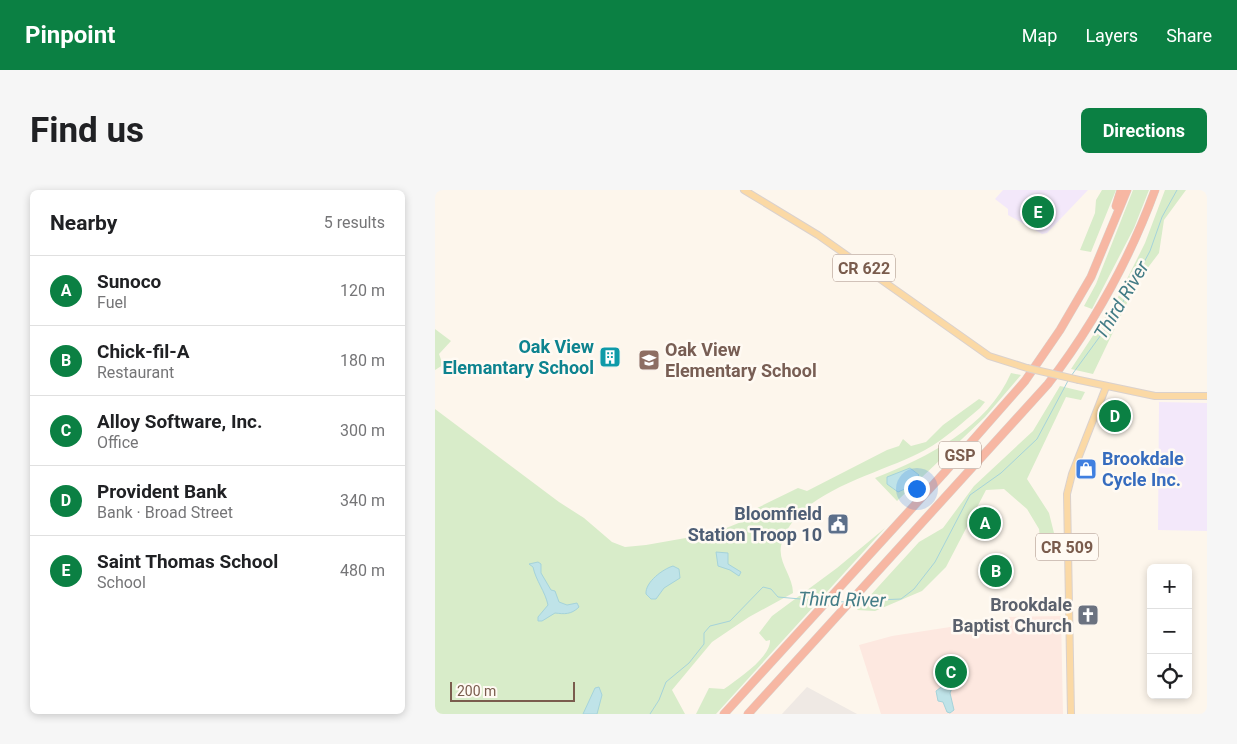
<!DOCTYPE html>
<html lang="en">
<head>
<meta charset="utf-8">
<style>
	body { margin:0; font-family:Roboto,sans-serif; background:#f6f6f6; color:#202124 }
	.controls { position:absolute; right:15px; bottom:15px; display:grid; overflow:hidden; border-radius:8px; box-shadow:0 2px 8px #0003 }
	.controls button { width:45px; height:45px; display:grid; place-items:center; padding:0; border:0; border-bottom:1px solid #e0e0e0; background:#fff; color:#202124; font:25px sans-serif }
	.scale { position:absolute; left:15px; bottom:12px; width:125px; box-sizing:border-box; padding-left:5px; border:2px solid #7a5c4d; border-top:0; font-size:14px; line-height:18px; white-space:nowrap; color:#7a5c4d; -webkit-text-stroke:4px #fffaf3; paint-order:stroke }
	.you { position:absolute; left:481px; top:298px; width:18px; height:18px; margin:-12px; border:4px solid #fff; border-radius:50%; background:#1a73e8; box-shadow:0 0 0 8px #1a73e833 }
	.badge { display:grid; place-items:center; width:32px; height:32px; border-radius:50%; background:#0b8043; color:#fff; font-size:16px; font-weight:700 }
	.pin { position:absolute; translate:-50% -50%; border:2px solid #fff; box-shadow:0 1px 5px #0006 }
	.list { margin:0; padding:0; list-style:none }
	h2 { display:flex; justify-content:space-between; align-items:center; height:65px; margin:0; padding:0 20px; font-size:21px }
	h2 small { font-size:16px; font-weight:400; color:#757577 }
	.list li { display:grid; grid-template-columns:32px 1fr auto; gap:15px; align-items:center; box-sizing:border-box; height:70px; padding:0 20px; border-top:1px solid #e0e0e0 }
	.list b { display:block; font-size:19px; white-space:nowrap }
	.list p { margin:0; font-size:16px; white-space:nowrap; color:#757577 }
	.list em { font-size:16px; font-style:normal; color:#757577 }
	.icon { flex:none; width:28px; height:28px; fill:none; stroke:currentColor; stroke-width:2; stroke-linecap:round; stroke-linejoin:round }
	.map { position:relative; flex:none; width:772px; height:524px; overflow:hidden; border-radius:8px }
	header { display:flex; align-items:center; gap:30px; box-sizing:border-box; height:70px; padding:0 25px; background:#0b8043; color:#fff }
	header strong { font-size:24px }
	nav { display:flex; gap:28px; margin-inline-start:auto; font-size:18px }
	.intro { display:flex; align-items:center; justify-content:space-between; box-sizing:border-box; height:120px; padding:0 30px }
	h1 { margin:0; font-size:35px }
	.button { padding:12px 22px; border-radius:8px; background:#0b8043; color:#fff; font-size:18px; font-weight:700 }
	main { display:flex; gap:30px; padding:0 30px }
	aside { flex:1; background:#fff; border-radius:8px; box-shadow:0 2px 8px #0003 }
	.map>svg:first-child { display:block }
</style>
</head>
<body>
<header>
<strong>Pinpoint</strong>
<nav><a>Map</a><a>Layers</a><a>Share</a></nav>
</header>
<div class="intro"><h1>Find us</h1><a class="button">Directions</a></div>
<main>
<aside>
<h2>Nearby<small>5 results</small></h2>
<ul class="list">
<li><span class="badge">A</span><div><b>Sunoco</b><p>Fuel</p></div><em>120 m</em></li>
<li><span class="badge">B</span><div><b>Chick-fil-A</b><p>Restaurant</p></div><em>180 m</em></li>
<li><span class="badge">C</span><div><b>Alloy Software, Inc.</b><p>Office</p></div><em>300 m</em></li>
<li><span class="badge">D</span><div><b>Provident Bank</b><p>Bank · Broad Street</p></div><em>340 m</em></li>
<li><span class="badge">E</span><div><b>Saint Thomas School</b><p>School</p></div><em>480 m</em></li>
</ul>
</aside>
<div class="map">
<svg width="772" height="524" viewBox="0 0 772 524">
	<rect width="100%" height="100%" fill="#fdf6ec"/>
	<!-- commercial -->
	<polygon fill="#fde8e0" points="626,426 628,524 446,524 424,455 457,446 515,437 555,445 573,427"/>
	<!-- industrial -->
	<polygon fill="#efe9e4" points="372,497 422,524 347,524"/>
	<!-- education -->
	<g fill="#f3e8fa">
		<polygon points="568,0 653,0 612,43 607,44 573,25 573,19 560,9"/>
		<polygon points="724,212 772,213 772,341 723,340"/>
	</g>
	<!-- green -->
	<g fill="#d8ecc9">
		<polygon points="667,0 681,0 656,62 645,60 660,23 661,10"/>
		<polygon points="698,0 714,0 699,38 657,119 649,116 661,94"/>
		<polygon points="730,0 751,0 729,30 724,63 702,92 658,184 636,179 682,109 710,53"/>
		<polygon points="0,139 16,151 4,164 8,175 0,180"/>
		<path d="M 576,183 L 586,185 L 550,227 L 462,311 L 440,288 C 493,267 552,238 576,183 Z"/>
		<polygon points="625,196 650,202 646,210 631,207 592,289 614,323 623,359 606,356 604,339 592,319 569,299 551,300 511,377 487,401 440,421 422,420 484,352 508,338 539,296 598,241"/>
		<path d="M 544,209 L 550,212 L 545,218 C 527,233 510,249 490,260 C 447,284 358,301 346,356 C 343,373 358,386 358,403 L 314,427 L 277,452 L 237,500 L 250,524 L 0,524 L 0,219 L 124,312 L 149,328 L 177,352 L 190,357 L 211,355 L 279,343 L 316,328 L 316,321 L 363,298 L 372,301 L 452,260 L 464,256 L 468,249 L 476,256 L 491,252 L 508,235 Z"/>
		<path d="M 450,338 L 281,524 L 261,524 L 274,498 L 289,499 C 304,488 336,467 335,450 L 331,451 L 324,443 L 337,426 L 402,378 Z"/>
	</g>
	<!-- water -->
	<g fill="#bfe3e8" stroke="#a5d3da">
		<polygon points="475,278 484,285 472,298 463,302 452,294 452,287"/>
		<polygon points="281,362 293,363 293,374 306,382 304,386 295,380 283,376"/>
		<path d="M 103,372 L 106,374 L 106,383 L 116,400 L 120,401 L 124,412 L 132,415 L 142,413 L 144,417 C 136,425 129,424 120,423 L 107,431 L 103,431 L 103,427 L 113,415 C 110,401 101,391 98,377 L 94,374 Z"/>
		<path d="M 238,376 L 244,379 L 245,388 L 229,398 L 221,409 L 216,409 L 211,404 C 210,392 228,379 238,376 Z"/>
		<polygon points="514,491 519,493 515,503 519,520 515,523 512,522 508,512 503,511 501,501"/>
		<polygon points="164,497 167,505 162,524 148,524 160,498"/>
	</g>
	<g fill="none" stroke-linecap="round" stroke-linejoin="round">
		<!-- stream -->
		<g stroke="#a5d3da" stroke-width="1">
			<polyline points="636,186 682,123 715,61 727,27 742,0"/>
			<polyline points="397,411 410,412"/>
			<polyline points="419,411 466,409 479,399 500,372 535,305 566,283 602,249 634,189"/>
			<polyline points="215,524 224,510 231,492 254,473 269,454 269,443 275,436 295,431 328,397 336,399 343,407 388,411"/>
		</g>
		<!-- major casing -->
		<g stroke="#dad1cd" stroke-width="8">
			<g id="major">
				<polyline points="309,0 383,45 554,166 592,178"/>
				<polyline points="644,190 720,206 772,206"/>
				<polyline points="636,524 632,304 637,284 671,197"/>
			</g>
		</g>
		<!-- highway casing -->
		<g stroke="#dad1cd" stroke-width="9">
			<g id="highway">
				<polyline points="681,16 686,0"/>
				<polyline points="289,524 509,283 590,191 625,140 656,87 692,0"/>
				<path d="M 313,524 L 613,194 C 659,134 694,71 720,0"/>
			</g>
		</g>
		<!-- major -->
		<use href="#major" stroke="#fbd9a5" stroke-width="6"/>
		<!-- highway -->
		<use href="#highway" stroke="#f7b7a3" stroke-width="8"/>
		<!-- major-bridge casing -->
		<g stroke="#dad1cd" stroke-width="8" stroke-linecap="butt">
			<polyline id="major-bridge" points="592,178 644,190"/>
		</g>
		<!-- major-bridge -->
		<use href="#major-bridge" stroke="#fbd9a5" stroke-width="6"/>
	</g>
	<!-- icons -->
	<defs>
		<g id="building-square" transform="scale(1.125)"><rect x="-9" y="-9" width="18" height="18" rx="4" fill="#0f9aa8" stroke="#fffaf3"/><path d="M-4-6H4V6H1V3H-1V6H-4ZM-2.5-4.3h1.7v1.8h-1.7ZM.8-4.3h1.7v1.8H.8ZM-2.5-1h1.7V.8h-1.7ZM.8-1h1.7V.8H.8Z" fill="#fff"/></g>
		<g id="school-square" transform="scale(1.125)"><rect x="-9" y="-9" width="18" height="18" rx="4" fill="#8d6e63" stroke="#fffaf3"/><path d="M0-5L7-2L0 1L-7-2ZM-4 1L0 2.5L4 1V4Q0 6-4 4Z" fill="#fff"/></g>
		<g id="shop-square" transform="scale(1.125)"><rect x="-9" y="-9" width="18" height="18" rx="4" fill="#3f7fe0" stroke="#fffaf3"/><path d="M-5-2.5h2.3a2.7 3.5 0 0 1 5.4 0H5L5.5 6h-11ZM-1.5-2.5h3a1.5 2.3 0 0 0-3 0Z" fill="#fff"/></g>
		<g id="civic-square" transform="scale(1.125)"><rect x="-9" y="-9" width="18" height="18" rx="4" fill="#5c6f8a" stroke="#fffaf3"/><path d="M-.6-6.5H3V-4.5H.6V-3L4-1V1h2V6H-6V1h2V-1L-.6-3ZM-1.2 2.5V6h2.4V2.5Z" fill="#fff"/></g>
		<g id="church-square" transform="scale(1.125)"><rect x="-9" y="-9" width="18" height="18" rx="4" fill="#6b7280" stroke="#fffaf3"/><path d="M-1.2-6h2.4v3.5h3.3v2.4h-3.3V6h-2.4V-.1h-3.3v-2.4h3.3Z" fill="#fff"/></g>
	</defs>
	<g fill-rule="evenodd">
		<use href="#building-square" x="175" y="167"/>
		<use href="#school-square" x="214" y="170"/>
		<use href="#shop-square" x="651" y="279"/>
		<use href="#civic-square" x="403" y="334"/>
		<use href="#church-square" x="653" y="425"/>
	</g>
	<g text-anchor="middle" stroke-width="5" stroke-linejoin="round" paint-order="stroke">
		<!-- shield labels -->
		<g fill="#fffaf3" stroke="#a28b7f" stroke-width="1">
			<rect x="398" y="64.5" width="62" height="27" rx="4"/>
			<rect x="504" y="251.5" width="42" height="27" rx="4"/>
			<rect x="601" y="343.5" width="62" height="27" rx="4"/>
		</g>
		<g font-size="16" font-weight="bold" fill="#7a5c4d">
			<text x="429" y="84">CR 622</text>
			<text x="525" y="271">GSP</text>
			<text x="632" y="363">CR 509</text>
		</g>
		<!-- culture labels -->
		<g font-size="18" font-weight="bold" fill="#0d838f" stroke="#fffaf3" text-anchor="end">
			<text x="159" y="163">Oak View<tspan x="159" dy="21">Elemantary School</tspan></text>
		</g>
		<!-- education labels -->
		<g font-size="18" font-weight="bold" fill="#785e54" stroke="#fffaf3" text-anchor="start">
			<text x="230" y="166">Oak View<tspan x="230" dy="21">Elementary School</tspan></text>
		</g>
		<!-- shop labels -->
		<g font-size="18" font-weight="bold" fill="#366cbe" stroke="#fffaf3" text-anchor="start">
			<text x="667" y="275">Brookdale<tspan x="667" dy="21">Cycle Inc.</tspan></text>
		</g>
		<!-- service labels -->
		<g font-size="18" font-weight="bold" fill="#4e5e75" stroke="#fffaf3" text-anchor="end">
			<text x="387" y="330">Bloomfield<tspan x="387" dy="21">Station Troop 10</tspan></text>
		</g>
		<!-- worship labels -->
		<g font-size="18" font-weight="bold" fill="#5b616d" stroke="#fffaf3" text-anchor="end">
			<text x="637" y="421">Brookdale<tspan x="637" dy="21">Baptist Church</tspan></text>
		</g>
		<!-- water labels -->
		<g font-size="19" font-style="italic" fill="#437c86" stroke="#fffaf3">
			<text transform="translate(686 110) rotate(-59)" y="7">Third River</text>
			<text transform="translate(407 409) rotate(1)" y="7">Third River</text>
		</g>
	</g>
</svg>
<div class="controls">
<button>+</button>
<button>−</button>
<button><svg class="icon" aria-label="locate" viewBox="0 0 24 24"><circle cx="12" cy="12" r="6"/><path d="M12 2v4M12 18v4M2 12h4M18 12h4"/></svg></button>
</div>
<div class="scale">200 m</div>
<div class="you"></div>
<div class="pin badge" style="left:550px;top:333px">A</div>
<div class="pin badge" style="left:561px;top:381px">B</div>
<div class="pin badge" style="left:516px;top:482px">C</div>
<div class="pin badge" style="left:680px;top:226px">D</div>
<div class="pin badge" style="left:603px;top:22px">E</div>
</div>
</main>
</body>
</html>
